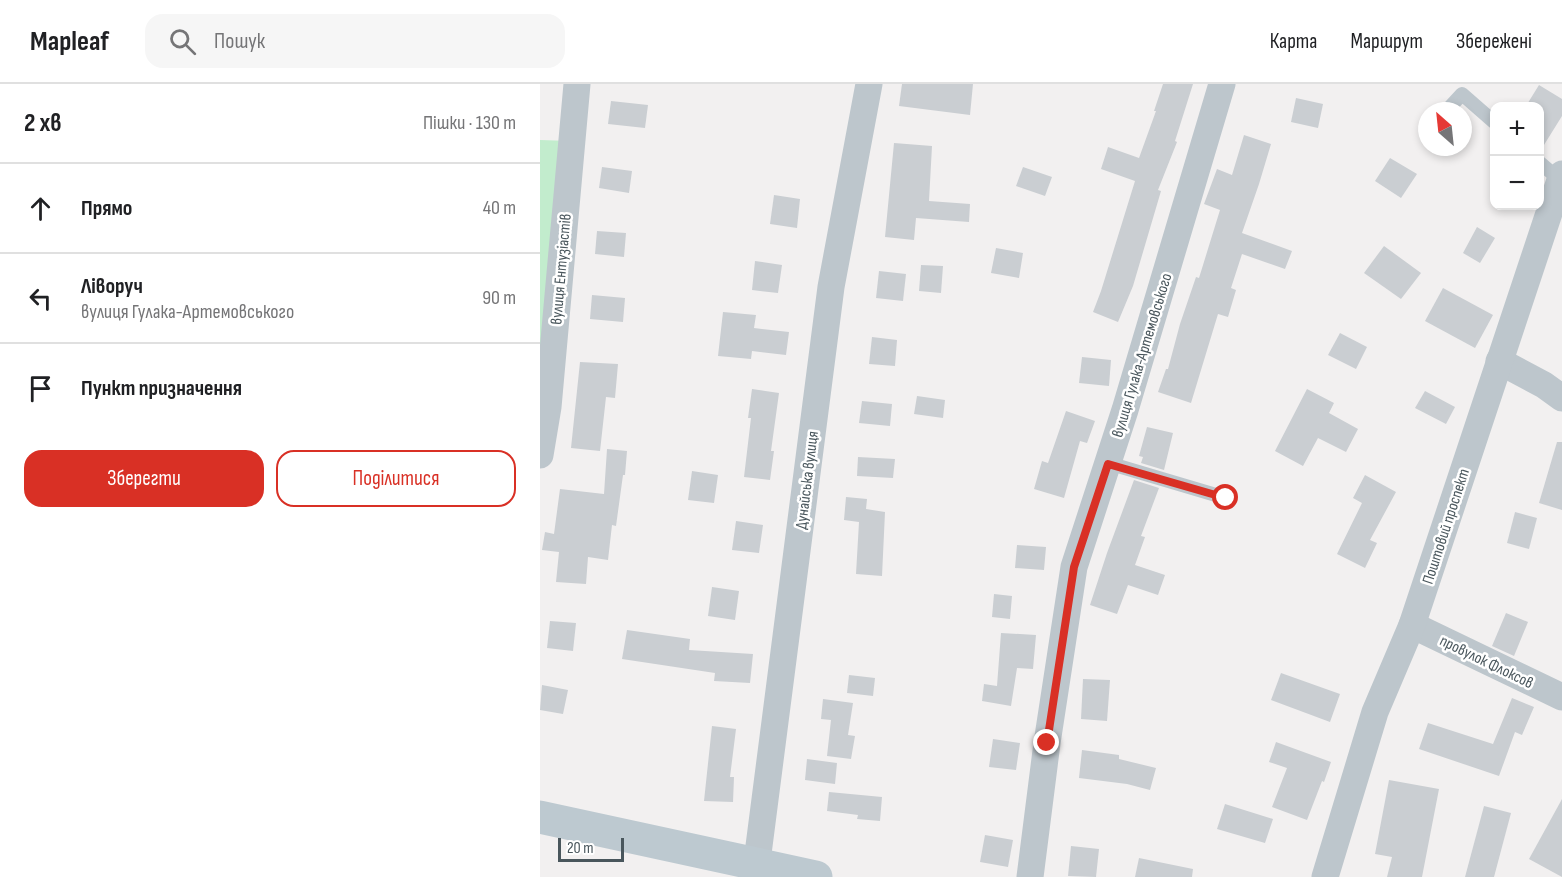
<!DOCTYPE html>
<html lang="uk">
<head>
<meta charset="utf-8">
<style>
	body { margin:0; font-family:"Sofia Sans Condensed",sans-serif; background:#f6f6f6; color:#202124 }
	.controls { position:absolute; right:18px; top:18px; display:grid; overflow:hidden; border-radius:12px; box-shadow:0 3px 9px #0003 }
	.controls button { width:54px; height:54px; display:grid; place-items:center; padding:0; border:0; border-bottom:2px solid #e0e0e0; background:#fff; color:#202124; font:30px sans-serif }
	.compass { position:absolute; left:878px; top:18px; width:54px; height:54px; border-radius:50%; background:#fff; box-shadow:0 3px 9px #0003; rotate:333deg }
	.scale { position:absolute; left:18px; bottom:15px; width:66px; box-sizing:border-box; padding-left:6px; border:3px solid #49565c; border-top:0; font-size:16px; line-height:21px; white-space:nowrap; color:#49565c; -webkit-text-stroke:4px #fff; paint-order:stroke }
	.stop { position:absolute; width:18px; height:18px; margin:-14px; border:4px solid #d93025; border-radius:50%; background:#fff }
	.stop.end { background:#d93025; border-color:#fff; box-shadow:0 2px 6px #0008 }
	.list { margin:0; padding:0; list-style:none }
	h2 { display:flex; justify-content:space-between; align-items:center; height:78px; margin:0; padding:0 24px; font-size:26px }
	h2 small { font-size:20px; font-weight:400; color:#757577 }
	.list li { display:grid; grid-template-columns:39px 1fr auto; gap:18px; align-items:center; box-sizing:border-box; height:90px; padding:0 24px; border-top:2px solid #e0e0e0 }
	.list b { display:block; font-size:22px; white-space:nowrap }
	.list p { margin:0; font-size:20px; white-space:nowrap; color:#757577 }
	.list em { font-size:20px; font-style:normal; color:#757577 }
	.actions { display:flex; gap:12px; padding:18px 24px }
	.actions a { flex:1; padding:14px 0; border:2px solid #d93025; border-radius:18px; text-align:center; font-size:21px; color:#d93025 }
	.actions .main { background:#d93025; color:#fff }
	.icon { flex:none; width:33px; height:33px; fill:none; stroke:currentColor; stroke-width:2; stroke-linecap:round; stroke-linejoin:round }
	.map { position:relative; flex:none; width:1022px; height:793px; overflow:hidden }
	header { display:flex; align-items:center; gap:36px; box-sizing:border-box; height:84px; padding:0 30px; background:#fff; border-bottom:2px solid #e0e0e0 }
	header strong { font-size:28px }
	nav { display:flex; gap:33px; margin-inline-start:auto; font-size:21px }
	.search { width:420px; height:54px; background:#f6f6f6; display:flex; align-items:center; gap:15px; box-sizing:border-box; padding:0 21px; border-radius:18px; color:#757577; font-size:22px }
	main { display:flex }
	aside { flex:1; background:#fff }
	.map>svg:first-child { display:block }
</style>
</head>
<body>
<header>
<strong>Mapleaf</strong>
<div class="search"><svg class="icon" aria-label="search" viewBox="0 0 24 24"><circle cx="10" cy="10" r="6"/><path d="M15 15l6 6"/></svg>Пошук</div>
<nav><a>Карта</a><a>Маршрут</a><a>Збережені</a></nav>
</header>
<main>
<aside>
<h2>2 хв<small>Пішки · 130 m</small></h2>
<ul class="list">
<li><svg class="icon" aria-label="ahead" viewBox="0 0 24 24"><path d="M12 20V5M6 11l6-6 6 6"/></svg><div><b>Прямо</b></div><em>40 m</em></li>
<li><svg class="icon" aria-label="left" viewBox="0 0 24 24"><path d="M17 20v-9H6M10 6l-5 5 5 5"/></svg><div><b>Ліворуч</b><p>вулиця Гулака-Артемовського</p></div><em>90 m</em></li>
<li><svg class="icon" aria-label="arrive" viewBox="0 0 24 24"><path d="M6 21V4h12l-3 4 3 4H6"/></svg><div><b>Пункт призначення</b></div></li>
</ul>
<div class="actions"><a class="main">Зберегти</a><a>Поділитися</a></div>
</aside>
<div class="map">
<svg width="1022" height="793" viewBox="0 0 1022 793">
	<rect width="100%" height="100%" fill="#f2f0f0"/>
	<!-- green -->
	<polygon fill="#c2eccd" points="0,56 31,57 0,371"/>
	<!-- building -->
	<g fill="#caced2">
		<polygon points="362,0 433,0 430,31 359,22"/>
		<polygon points="623,0 653,0 635,57 637,58 618,106 621,107 593,202 578,238 553,228 561,207 595,97 561,85 568,63 599,74 616,27 614,27"/>
		<polygon points="999,1 1022,15 1022,32 999,69 999,22 986,22"/>
		<polygon points="756,14 783,20 778,44 751,38"/>
		<polygon points="71,17 108,21 105,44 68,40"/>
		<polygon points="704,51 731,60 719,100 702,149 752,167 745,185 702,170 691,204 696,206 688,233 678,230 651,319 618,308 626,285 628,285 640,240 656,193 659,194 680,126 664,120 677,85 692,91"/>
		<polygon points="354,59 392,62 389,117 430,120 429,138 376,134 374,156 345,153"/>
		<polygon points="850,74 877,90 861,114 835,97"/>
		<polygon points="62,83 92,87 89,109 59,104"/>
		<polygon points="483,83 512,93 505,112 476,102"/>
		<polygon points="234,111 260,115 257,144 230,140"/>
		<polygon points="937,143 955,154 940,179 923,169"/>
		<polygon points="57,147 86,149 84,173 55,170"/>
		<polygon points="844,162 881,189 861,215 824,189"/>
		<polygon points="456,164 483,169 479,194 451,189"/>
		<polygon points="215,177 242,181 238,209 212,206"/>
		<polygon points="381,181 403,182 401,209 379,207"/>
		<polygon points="339,187 366,190 363,217 336,214"/>
		<polygon points="903,204 953,231 935,264 885,237"/>
		<polygon points="52,211 85,214 83,238 50,235"/>
		<polygon points="183,228 216,231 214,244 249,248 246,271 212,267 211,275 178,272"/>
		<polygon points="800,249 827,263 816,285 788,271"/>
		<polygon points="332,253 357,256 355,282 329,280"/>
		<polygon points="542,273 571,276 569,302 539,299"/>
		<polygon points="40,278 78,280 75,314 66,313 60,367 31,364"/>
		<polygon points="212,305 239,309 231,367 234,367 230,396 204,393 211,334 208,334"/>
		<polygon points="767,305 794,319 789,329 818,345 806,368 778,354 763,382 735,367"/>
		<polygon points="885,307 915,323 906,340 875,324"/>
		<polygon points="377,312 405,316 403,334 374,330"/>
		<polygon points="322,317 352,320 350,342 319,339"/>
		<polygon points="526,327 555,337 547,359 540,357 524,414 494,405 502,377 508,379"/>
		<polygon points="607,343 633,349 624,386 601,379 603,373 599,372"/>
		<polygon points="1017,358 1022,358 1022,426 999,419"/>
		<polygon points="67,365 87,367 85,391 83,391 76,442 72,441 68,476 48,473 46,500 16,498 19,468 2,466 5,448 14,450 20,405 64,410"/>
		<polygon points="318,373 355,375 353,394 317,392"/>
		<polygon points="152,387 178,391 174,419 148,416"/>
		<polygon points="825,391 856,408 830,456 837,459 825,484 797,470 822,419 813,414"/>
		<polygon points="594,396 619,404 601,452 605,453 595,481 625,491 618,511 588,501 577,530 550,521 567,469"/>
		<polygon points="306,413 327,415 326,425 345,428 342,492 316,490 319,438 304,436"/>
		<polygon points="975,428 997,434 989,465 967,459"/>
		<polygon points="196,437 223,441 219,469 192,466"/>
		<polygon points="477,461 506,463 504,486 475,484"/>
		<polygon points="172,503 199,507 195,536 168,532"/>
		<polygon points="454,510 472,512 470,535 452,533"/>
		<polygon points="966,529 988,538 974,572 952,562"/>
		<polygon points="10,537 36,539 33,567 7,564"/>
		<polygon points="87,546 150,555 149,566 213,570 210,599 174,597 175,589 82,575"/>
		<polygon points="461,549 496,551 493,585 477,584 471,622 442,617 444,600 457,602"/>
		<polygon points="741,589 800,610 790,638 731,616"/>
		<polygon points="309,591 335,594 333,612 307,609"/>
		<polygon points="543,595 570,596 567,637 541,635"/>
		<polygon points="2,601 28,606 23,630 0,626"/>
		<polygon points="972,614 994,623 982,651 975,648 959,692 879,665 888,639 953,660"/>
		<polygon points="283,615 313,619 308,651 315,652 311,675 287,672 291,636 281,635"/>
		<polygon points="172,642 196,645 190,693 194,693 193,718 164,717"/>
		<polygon points="453,655 480,659 476,686 449,683"/>
		<polygon points="736,658 791,678 784,698 782,697 767,736 732,723 747,684 729,678"/>
		<polygon points="542,666 579,671 579,675 616,684 610,706 587,700 539,694"/>
		<polygon points="267,675 297,679 295,700 265,696"/>
		<polygon points="849,696 899,705 882,793 847,793 852,773 835,770"/>
		<polygon points="289,708 342,713 340,737 317,735 318,731 287,727"/>
		<polygon points="1022,715 1022,793 989,775"/>
		<polygon points="685,720 733,735 725,759 677,745"/>
		<polygon points="944,722 971,729 954,793 925,793"/>
		<polygon points="445,751 473,756 468,783 440,778"/>
		<polygon points="531,762 559,765 556,793 528,792"/>
		<polygon points="599,774 653,785 652,793 595,793"/>
	</g>
	<g fill="none" stroke-linecap="round" stroke-linejoin="round">
		<!-- service -->
		<g stroke="#bdc6cc" stroke-width="14">
			<polyline points="910,23 922,10 954,38"/>
			<polyline points="999,78 1020,96"/>
			<polyline points="568,379 686,414"/>
		</g>
		<!-- minor -->
		<g stroke="#bdc6cc" stroke-width="27">
			<polyline points="959,277 1004,301 1022,314"/>
			<polyline points="0,371 8,323 37,0"/>
			<polyline points="872,541 1022,613"/>
			<polyline points="215,793 291,203 329,0"/>
			<polyline points="490,793 507,659 534,483 585,326 682,0"/>
			<polyline points="785,793 835,628 872,541 1022,90"/>
		</g>
		<!-- secondary -->
		<polyline stroke="#bdc9d0" stroke-width="33" points="0,733 276,793"/>
	</g>
	<g fill="none" stroke-linecap="round" stroke-linejoin="round">
		<!-- route -->
		<polyline stroke="#d93025" stroke-width="8" points="507,659 534,483 568,380 686,414"/>
	</g>
	<g text-anchor="middle" stroke-width="5" stroke-linejoin="round" paint-order="stroke">
		<!-- street labels -->
		<g font-size="16" fill="#49565c" stroke="#fff">
			<text transform="translate(20 185) rotate(-85)" y="6">вулиця Ентузіастів</text>
			<text transform="translate(601 271) rotate(-73)" y="6">вулиця Гулака-Артемовського</text>
			<text transform="translate(266 396) rotate(-83)" y="6">Дунайська вулиця</text>
			<text transform="translate(905 442) rotate(-72)" y="6">Поштовий проспект</text>
			<text transform="translate(947 577) rotate(26)" y="6">провулок Флоксов</text>
		</g>
	</g>
</svg>
<div class="controls">
<button>+</button>
<button>−</button>
</div>
<svg class="compass" viewBox="-18 -18 36 36"><path d="M0-13l5 13h-10z" fill="#e53935"/><path d="M0 13l5-13h-10z" fill="#757577"/></svg>
<div class="scale">20 m</div>
<div class="stop" style="left:686px;top:414px"></div>
<div class="stop end" style="left:507px;top:659px"></div>
</div>
</main>
</body>
</html>
